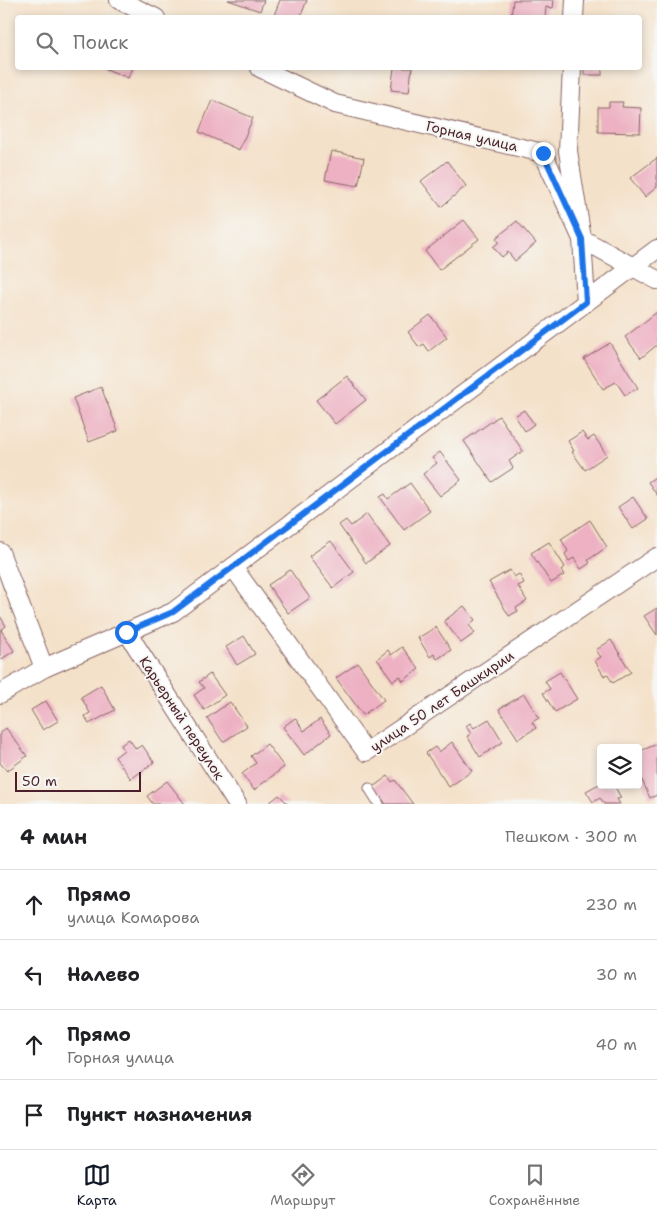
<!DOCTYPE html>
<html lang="ru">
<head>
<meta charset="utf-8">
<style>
	body { margin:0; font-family:"Shantell Sans",sans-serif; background:#f2f2f2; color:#202124 }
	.controls { position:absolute; right:15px; bottom:15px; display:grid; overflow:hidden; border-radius:5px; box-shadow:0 2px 8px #0003 }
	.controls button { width:45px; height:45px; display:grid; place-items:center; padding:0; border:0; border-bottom:1px solid #e0e0e0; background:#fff; color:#202124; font:25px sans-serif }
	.scale { position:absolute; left:15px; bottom:12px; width:126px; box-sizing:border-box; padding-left:5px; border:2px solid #4a1f2b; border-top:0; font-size:14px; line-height:18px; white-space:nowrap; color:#4a1f2b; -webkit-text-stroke:4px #f6f6f2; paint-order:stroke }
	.stop { position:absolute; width:15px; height:15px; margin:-11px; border:4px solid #1a73e8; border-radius:50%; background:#fff }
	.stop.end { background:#1a73e8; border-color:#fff; box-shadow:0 1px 5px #0008 }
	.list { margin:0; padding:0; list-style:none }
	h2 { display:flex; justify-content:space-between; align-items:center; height:65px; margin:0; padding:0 20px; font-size:21px }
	h2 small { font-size:16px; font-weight:400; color:#757577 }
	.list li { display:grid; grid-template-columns:32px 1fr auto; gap:15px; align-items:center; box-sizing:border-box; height:70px; padding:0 20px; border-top:1px solid #e0e0e0 }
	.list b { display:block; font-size:19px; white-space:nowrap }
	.list p { margin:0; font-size:16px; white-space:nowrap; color:#757577 }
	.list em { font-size:16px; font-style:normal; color:#757577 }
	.icon { flex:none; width:28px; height:28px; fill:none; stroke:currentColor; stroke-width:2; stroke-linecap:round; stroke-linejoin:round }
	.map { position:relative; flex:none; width:657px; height:804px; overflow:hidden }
	.search { position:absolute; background:#fff; box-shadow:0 2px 8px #0003; left:15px; right:15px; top:15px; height:55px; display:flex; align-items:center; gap:12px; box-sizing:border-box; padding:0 18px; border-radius:5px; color:#757577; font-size:19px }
	.sheet { height:345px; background:#fff }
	nav { display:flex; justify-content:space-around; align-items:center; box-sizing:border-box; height:70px; border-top:1px solid #e0e0e0; background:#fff; font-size:14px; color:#757577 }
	nav a { display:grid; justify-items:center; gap:2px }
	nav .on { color:#111827 }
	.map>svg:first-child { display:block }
</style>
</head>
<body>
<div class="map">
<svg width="657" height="804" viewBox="0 0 657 804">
	<rect width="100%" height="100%" fill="#f6f6f2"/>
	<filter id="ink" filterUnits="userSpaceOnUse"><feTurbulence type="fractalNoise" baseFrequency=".02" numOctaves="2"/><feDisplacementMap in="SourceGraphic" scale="10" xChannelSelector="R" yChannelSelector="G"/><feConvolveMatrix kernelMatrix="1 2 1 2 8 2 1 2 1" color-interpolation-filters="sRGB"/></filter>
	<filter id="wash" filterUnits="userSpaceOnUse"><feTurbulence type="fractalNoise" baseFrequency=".0096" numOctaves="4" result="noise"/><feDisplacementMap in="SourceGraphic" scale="20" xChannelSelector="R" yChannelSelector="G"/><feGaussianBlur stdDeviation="1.12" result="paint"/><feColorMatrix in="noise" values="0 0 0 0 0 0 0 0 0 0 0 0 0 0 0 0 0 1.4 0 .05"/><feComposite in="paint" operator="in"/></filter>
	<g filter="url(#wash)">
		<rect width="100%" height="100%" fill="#f4e1c9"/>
		<g id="blocks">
			<!-- building -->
			<g fill="#edb1c3">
				<polygon points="228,0 264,0 260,11"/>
				<polygon points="280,0 307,0 300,18 273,18"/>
				<polygon points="513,0 554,0 553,8 546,7 545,18 511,18"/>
				<polygon points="104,68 133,68 128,78"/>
				<polygon points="394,68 412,68 409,92 391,90"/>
				<rect x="584" y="68" width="18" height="7"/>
				<polygon points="212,100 253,118 239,150 199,132"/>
				<polygon points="609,102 623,102 622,107 641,108 640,133 598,132 598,107 609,107"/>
				<polygon points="331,151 364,158 358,186 325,180"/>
				<polygon points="657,158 657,187 645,197 630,178"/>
				<polygon points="447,161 466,186 441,207 421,181"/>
				<polygon points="464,220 479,239 439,270 425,251"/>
				<polygon points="517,221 536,243 515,261 508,252 502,257 493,247 499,242 496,238"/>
				<polygon points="657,312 657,345 641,358 625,337"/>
				<polygon points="430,315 447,337 429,351 424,344 419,347 408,332"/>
				<polygon points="610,343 638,388 625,395 616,382 603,389 584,359"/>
				<polygon points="347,376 366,400 335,424 316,400"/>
				<polygon points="101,387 118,431 89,442 73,398"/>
				<polygon points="524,410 534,424 525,431 515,416"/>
				<polygon points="499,416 523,451 509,461 513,468 492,482 464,441"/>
				<polygon points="582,432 588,440 594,436 607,455 585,470 572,452 574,451 568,441"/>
				<polygon points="440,452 461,480 440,496 423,474 437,463 432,458"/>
				<polygon points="657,476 657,495 648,482"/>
				<polygon points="410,483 430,511 404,530 380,497 385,494 388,499"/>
				<polygon points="633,497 648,519 633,529 618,507"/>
				<polygon points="367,514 390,546 366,563 339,525 346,520 351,526"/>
				<polygon points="590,520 607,547 588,560 590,563 581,569 574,558 569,561 565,554 568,551 561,539"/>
				<polygon points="331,541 354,572 333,588 309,556"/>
				<polygon points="549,542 565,567 561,570 564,575 551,583 531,553"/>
				<polygon points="290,570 310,598 288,613 268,585"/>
				<polygon points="510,570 514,577 519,574 524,583 518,586 527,601 516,608 518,611 509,616 489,582"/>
				<polygon points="464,606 475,620 469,625 475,633 461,643 444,621"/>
				<polygon points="657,608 657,635 644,616"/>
				<polygon points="0,616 6,626 1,630 14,651 0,660"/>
				<polygon points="436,627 451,650 437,659 434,654 430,657 418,638"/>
				<polygon points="244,636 255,654 237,665 226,647"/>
				<polygon points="611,640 631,672 613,683 607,674 604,676 595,661 601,657 596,650"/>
				<polygon points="402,647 419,669 403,681 400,676 393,681 377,659 388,650 391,655"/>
				<polygon points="358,663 384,700 363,715 336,678"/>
				<polygon points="560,672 577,699 555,712 543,693 550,689 545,681"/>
				<polygon points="210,674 225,695 204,710 194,695 204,688 199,682"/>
				<polygon points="101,685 115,710 89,724 85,716 90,713 81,697"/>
				<polygon points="524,694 539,718 532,722 536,728 518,739 499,709"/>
				<polygon points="46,701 58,721 43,730 31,710"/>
				<polygon points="230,702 247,726 223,742 207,718"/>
				<polygon points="295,718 304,731 320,719 331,734 304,755 283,727"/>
				<polygon points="489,719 503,742 480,757 467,736 471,734 466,726 470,723 474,728"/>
				<polygon points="6,728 27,756 7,771 0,763 0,733"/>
				<polygon points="129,739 136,749 142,745 154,762 131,779 115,757 124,750 121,745"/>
				<polygon points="452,742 472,771 449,787 426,753 435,747 439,752"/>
				<polygon points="267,744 284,767 254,790 242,774 256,763 251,756"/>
				<polygon points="657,744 657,795 650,798 642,780 638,782 638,752"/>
				<polygon points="388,776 392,782 395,780 413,804 386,804 373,787"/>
				<polygon points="167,781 185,804 153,804 147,796"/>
				<polygon points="601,783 601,785 614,785 621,798 617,799 620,804 604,804 600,798 593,802 586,791"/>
				<polygon points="279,795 288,804 268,804"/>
			</g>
		</g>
	</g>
	<g filter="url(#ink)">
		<use href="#blocks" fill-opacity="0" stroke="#866362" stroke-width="1"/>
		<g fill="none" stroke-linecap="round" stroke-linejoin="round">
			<!-- service casing -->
			<g stroke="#866362" stroke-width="11">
				<polyline id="service" points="369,788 379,804"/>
			</g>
			<!-- minor casing -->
			<g stroke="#866362" stroke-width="20">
				<g id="minor">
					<polyline points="119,0 156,18"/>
					<polyline points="574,18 575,0"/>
					<polyline points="260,68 335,104 543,153 582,239 657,280"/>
					<polyline points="572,68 568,151 582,239 586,302"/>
					<polyline points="0,552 44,668"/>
					<polyline points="233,567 366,752 657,557"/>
					<polyline points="127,632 237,804"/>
					<polyline points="0,694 44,668 173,612 657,249"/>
				</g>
			</g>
			<!-- service -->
			<use href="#service" stroke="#fff" stroke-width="9"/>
			<!-- minor -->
			<use href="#minor" stroke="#fff" stroke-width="18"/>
		</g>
	</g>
	<g fill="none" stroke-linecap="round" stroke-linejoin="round" filter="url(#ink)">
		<!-- route -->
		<polyline stroke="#1a73e8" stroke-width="6" points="126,632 173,612 586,302 582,239 543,153"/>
	</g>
	<g text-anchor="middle" stroke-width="4" stroke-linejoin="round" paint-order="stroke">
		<!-- street labels -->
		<g font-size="14" fill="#4a1f2b" stroke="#f6f6f2">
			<text transform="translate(472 136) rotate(13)" y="5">Горная улица</text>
			<text transform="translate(442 701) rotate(-34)" y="5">улица 50 лет Башкирии</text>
			<text transform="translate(182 718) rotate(57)" y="5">Карьерный переулок</text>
		</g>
	</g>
</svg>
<div class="controls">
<button><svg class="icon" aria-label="layers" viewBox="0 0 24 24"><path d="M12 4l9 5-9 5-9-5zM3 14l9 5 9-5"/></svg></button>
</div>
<div class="scale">50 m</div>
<div class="stop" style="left:126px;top:632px"></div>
<div class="stop end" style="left:543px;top:153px"></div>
<div class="search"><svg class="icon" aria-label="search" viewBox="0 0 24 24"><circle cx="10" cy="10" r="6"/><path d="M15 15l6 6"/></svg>Поиск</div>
</div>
<section class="sheet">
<h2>4 мин<small>Пешком · 300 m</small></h2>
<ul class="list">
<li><svg class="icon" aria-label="ahead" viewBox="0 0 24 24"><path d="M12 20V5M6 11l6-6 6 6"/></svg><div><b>Прямо</b><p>улица Комарова</p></div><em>230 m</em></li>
<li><svg class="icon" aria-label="left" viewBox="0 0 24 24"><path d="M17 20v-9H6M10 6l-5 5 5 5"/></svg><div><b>Налево</b></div><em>30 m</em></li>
<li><svg class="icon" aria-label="ahead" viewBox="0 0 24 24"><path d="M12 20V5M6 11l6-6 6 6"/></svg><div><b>Прямо</b><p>Горная улица</p></div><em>40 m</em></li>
<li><svg class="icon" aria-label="arrive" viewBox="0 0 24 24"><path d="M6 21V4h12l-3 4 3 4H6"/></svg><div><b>Пункт назначения</b></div></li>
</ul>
</section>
<nav>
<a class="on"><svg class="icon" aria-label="map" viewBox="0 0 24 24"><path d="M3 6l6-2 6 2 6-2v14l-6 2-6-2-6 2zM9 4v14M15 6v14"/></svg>Карта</a>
<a><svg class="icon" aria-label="directions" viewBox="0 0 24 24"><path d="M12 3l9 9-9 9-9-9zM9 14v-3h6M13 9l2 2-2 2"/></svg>Маршрут</a>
<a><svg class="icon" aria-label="saved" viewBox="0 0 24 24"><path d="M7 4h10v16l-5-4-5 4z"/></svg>Сохранённые</a>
</nav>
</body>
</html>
